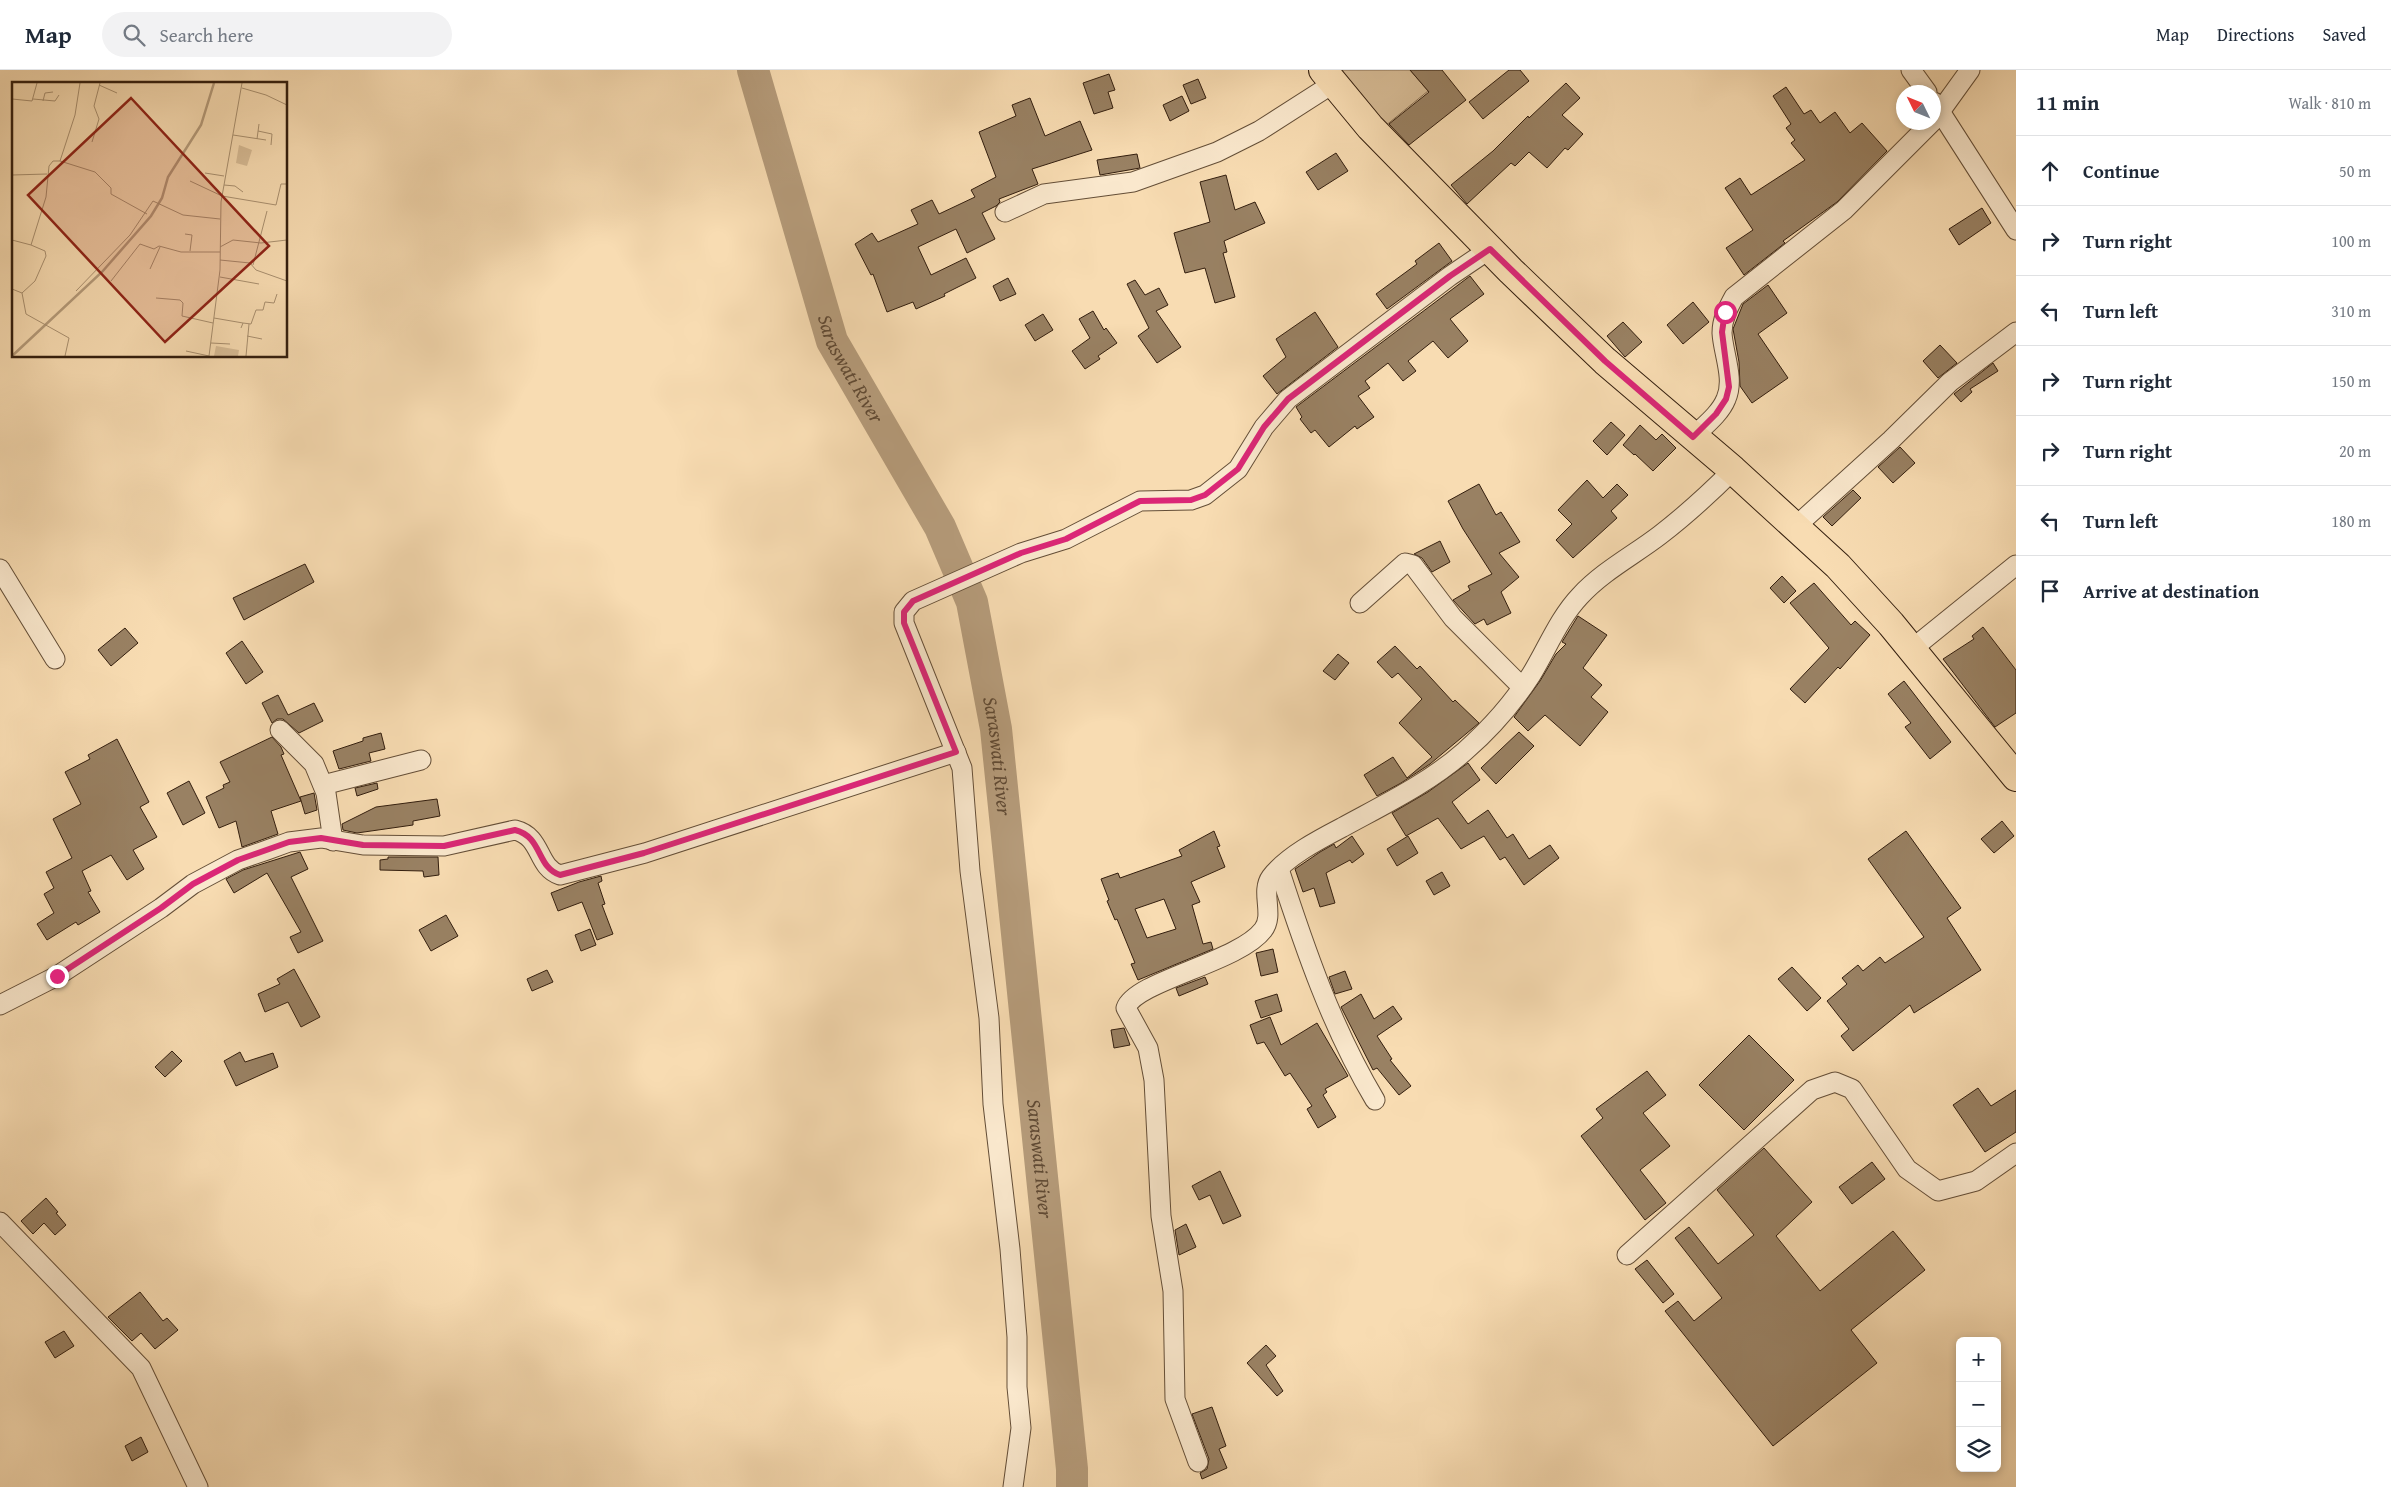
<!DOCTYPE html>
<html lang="en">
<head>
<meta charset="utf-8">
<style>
	body { margin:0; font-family:"Gentium Book Plus",serif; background:#f2f2f3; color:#1f2937 }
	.controls { position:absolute; right:15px; bottom:15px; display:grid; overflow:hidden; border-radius:8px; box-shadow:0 2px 8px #0003 }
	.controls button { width:45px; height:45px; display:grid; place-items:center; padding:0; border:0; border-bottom:1px solid #e0e1e3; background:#fff; color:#1f2937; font:25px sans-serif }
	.compass { position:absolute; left:1896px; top:15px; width:45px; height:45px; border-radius:50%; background:#fff; box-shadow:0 2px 8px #0003; rotate:313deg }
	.stop { position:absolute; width:15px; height:15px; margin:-11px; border:4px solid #db2777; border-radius:50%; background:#fff }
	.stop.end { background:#db2777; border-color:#fff; box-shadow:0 1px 5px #0008 }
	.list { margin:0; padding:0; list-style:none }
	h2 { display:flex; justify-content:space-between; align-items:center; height:65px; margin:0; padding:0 20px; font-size:21px }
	h2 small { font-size:16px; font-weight:400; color:#747a83 }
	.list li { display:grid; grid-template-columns:32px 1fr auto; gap:15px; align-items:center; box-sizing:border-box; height:70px; padding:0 20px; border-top:1px solid #e0e1e3 }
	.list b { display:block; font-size:19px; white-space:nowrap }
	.list em { font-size:16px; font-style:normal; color:#747a83 }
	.icon { flex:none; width:28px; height:28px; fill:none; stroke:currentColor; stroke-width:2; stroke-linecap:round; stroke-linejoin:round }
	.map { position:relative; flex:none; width:2016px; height:1417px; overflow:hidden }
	header { display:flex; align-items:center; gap:30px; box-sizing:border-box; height:70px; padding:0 25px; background:#fff; border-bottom:1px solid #e0e1e3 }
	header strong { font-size:24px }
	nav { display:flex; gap:28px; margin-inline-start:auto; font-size:18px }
	.search { width:350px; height:45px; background:#f2f2f3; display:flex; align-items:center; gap:12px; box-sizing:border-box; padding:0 18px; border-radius:28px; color:#747a83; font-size:19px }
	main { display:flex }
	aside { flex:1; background:#fff }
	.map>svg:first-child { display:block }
</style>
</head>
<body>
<header>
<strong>Map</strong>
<div class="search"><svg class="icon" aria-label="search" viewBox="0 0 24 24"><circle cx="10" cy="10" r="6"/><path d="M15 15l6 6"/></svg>Search here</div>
<nav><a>Map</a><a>Directions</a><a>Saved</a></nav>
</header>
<main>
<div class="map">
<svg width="2016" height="1417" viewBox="0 0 2016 1417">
	<rect width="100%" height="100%" fill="#f8dcb2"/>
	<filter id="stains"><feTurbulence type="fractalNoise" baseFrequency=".004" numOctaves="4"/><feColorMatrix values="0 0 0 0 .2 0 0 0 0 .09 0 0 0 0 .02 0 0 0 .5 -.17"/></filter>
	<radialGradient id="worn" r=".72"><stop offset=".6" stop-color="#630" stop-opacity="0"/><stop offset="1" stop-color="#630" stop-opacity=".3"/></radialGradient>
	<!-- green -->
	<polygon fill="#d7bc96" stroke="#856d52" points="1331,0 1410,0 1428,21 1379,61"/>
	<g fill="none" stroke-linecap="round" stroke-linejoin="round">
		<!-- river -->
		<path stroke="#b59b7a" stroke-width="32" id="s1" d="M 753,0 L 832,271 L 940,457 L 972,532 L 996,659 L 1072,1399 L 1072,1417"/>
	</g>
	<!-- building -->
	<g fill="#998163" stroke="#331e0e" fill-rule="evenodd">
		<polygon points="1410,0 1442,0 1466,30 1409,75 1389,54 1429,22"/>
		<polygon points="1509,0 1520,0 1529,11 1483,49 1469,32"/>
		<polygon points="1109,4 1115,20 1108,22 1113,38 1094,44 1083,13"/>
		<polygon points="1198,9 1206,28 1191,34 1183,15"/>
		<polygon points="1566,13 1580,28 1562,45 1583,64 1568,80 1565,78 1547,98 1529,82 1515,96 1511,93 1467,134 1451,115 1493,81 1528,46 1529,48"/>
		<polygon points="1786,17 1804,44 1811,40 1820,53 1835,42 1850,63 1862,53 1887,81 1837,132 1783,171 1785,173 1744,205 1726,178 1753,160 1725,118 1740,108 1751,125 1805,90 1791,73 1795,70 1786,58 1791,54 1773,26"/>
		<polygon points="1182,26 1189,41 1170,51 1163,35"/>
		<polygon points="1030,28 1045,66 1080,51 1092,80 1032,99 1038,114 999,129 1000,132 996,136 982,143 995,169 967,183 956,159 918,177 931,205 966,188 976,208 944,224 945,226 916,239 913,232 887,242 873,204 871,205 855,174 872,163 878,172 918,154 911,140 932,130 939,144 975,127 971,120 996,107 979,62 1016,46 1012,35"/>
		<polygon points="1336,83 1348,101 1318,120 1306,102"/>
		<polygon points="1137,84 1140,98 1100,105 1097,90"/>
		<polygon points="1226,105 1235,140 1255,132 1265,153 1224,171 1227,182 1223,183 1235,227 1215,233 1205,198 1185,203 1174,163 1210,152 1200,112"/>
		<polygon points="1982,138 1991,153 1959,175 1949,159"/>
		<polygon points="1439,173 1452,191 1387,239 1376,224 1417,194 1415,191"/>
		<polygon points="1470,206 1484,224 1450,249 1468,271 1448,288 1433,271 1408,291 1416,301 1403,311 1388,293 1365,311 1370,318 1358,326 1374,347 1357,359 1355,356 1329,377 1315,360 1311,363 1300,349 1302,347 1296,337"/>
		<polygon points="1008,208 1016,224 1000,231 993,216"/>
		<polygon points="1135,210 1145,225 1159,218 1168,235 1156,241 1181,277 1157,293 1138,266 1149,258 1127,214"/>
		<polygon points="1768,215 1787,243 1758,264 1788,308 1752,333 1740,316 1739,292 1733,259 1743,234"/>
		<polygon points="1693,232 1709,252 1683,274 1667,255"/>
		<polygon points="1093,241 1104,260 1106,258 1117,273 1098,286 1100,289 1085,299 1072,281 1090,268 1079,249"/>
		<polygon points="1315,242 1338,277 1277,324 1263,306 1286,287 1276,269"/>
		<polygon points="1043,244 1053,260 1035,271 1025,255"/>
		<polygon points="1623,252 1642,272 1625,287 1607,266"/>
		<polygon points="1940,275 1957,293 1938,308 1923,291"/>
		<polygon points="1993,293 1998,301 1970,319 1972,322 1961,332 1954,324"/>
		<polygon points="1611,352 1625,365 1607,385 1593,371"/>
		<polygon points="1640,355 1656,370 1662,364 1676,378 1653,401 1635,384 1634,385 1623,375"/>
		<polygon points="1900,377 1915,393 1893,413 1878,397"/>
		<polygon points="1587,410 1603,428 1617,414 1628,425 1611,441 1617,448 1573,488 1556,470 1572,454 1558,440"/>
		<polygon points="1479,414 1496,445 1501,442 1520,472 1499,483 1519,507 1501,522 1511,543 1487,555 1484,549 1475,554 1453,530 1470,520 1468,516 1492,504 1463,459 1448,431"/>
		<polygon points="1853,420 1861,428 1832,456 1823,447"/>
		<polygon points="1440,471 1450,492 1432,502 1422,488 1414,484"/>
		<polygon points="305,494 314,512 244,550 233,528"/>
		<polygon points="1782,506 1796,521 1784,533 1770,518"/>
		<polygon points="1814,513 1851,555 1855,551 1870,565 1840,599 1838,597 1805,633 1790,619 1829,578 1790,533"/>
		<polygon points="1578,546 1607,565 1583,598 1602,615 1591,627 1608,642 1580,676 1545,645 1528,661 1514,647 1540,611 1556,584 1566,574 1562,572"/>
		<polygon points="1983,557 2016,600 2016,643 1995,657 1943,589 1974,569 1972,566"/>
		<polygon points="125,558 138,573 111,596 98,580"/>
		<polygon points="242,571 263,602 246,614 226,583"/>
		<polygon points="1395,576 1417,599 1420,596 1453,632 1455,630 1479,653 1430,694 1401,713 1377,726 1364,705 1393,687 1407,708 1432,687 1399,653 1422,629 1398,603 1392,608 1377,592"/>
		<polygon points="1338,584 1349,593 1335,610 1323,601"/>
		<polygon points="1904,611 1951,672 1930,689 1905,657 1911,653 1888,624"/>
		<polygon points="278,625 288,645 314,633 323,651 299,663 283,649 277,649 272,653 262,633"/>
		<polygon points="1519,662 1534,676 1496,714 1481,698"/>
		<polygon points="381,663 385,679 369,683 371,691 339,699 333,681 363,671 363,668"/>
		<polygon points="272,667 281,677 284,684 281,685 301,731 271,741 278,764 242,777 236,751 219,758 206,727 224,718 223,715 230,712 220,692"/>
		<polygon points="117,669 149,732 140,737 157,767 133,780 144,799 127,810 111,785 82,801 91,821 88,822 100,842 78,855 76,852 47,870 37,854 54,843 44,824 54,818 46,802 72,788 53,749 81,734 65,702 90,689 88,685"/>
		<polygon points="1468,693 1480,710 1452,732 1468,754 1488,740 1507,768 1513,764 1529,789 1550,775 1559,788 1524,815 1505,787 1500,790 1484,766 1461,779 1438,748 1406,766 1392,743 1428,722"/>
		<polygon points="189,711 205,743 183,755 167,723"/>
		<polygon points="377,713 378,719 357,726 355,718"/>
		<polygon points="314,723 317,740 305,744 300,727"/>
		<polygon points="437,729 440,746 413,751 413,755 357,763 343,760 342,754 376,737"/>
		<polygon points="2002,751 2014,766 1994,783 1981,769"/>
		<path d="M 1214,761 L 1220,776 L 1217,777 L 1225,797 L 1191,812 L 1200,832 L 1192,835 L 1203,874 L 1211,872 L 1213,879 L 1138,910 L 1131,894 L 1135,893 L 1117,849 L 1115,850 L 1107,831 L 1109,830 L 1101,809 L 1118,803 L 1120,808 L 1182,786 L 1179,780 ZM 1164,829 L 1176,859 L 1147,868 L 1135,839 Z"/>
		<polygon points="1906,761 1961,838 1947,848 1981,900 1914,943 1910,935 1853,981 1841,966 1849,959 1827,931 1847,914 1842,908 1858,895 1863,901 1880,887 1885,893 1924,867 1868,789"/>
		<polygon points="1352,766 1364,784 1352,793 1350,790 1326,803 1335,833 1320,837 1314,818 1303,822 1295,799 1320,782 1334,774 1336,778"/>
		<polygon points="1408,766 1418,783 1397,796 1387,779"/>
		<polygon points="300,782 308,799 291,807 323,871 298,883 290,867 301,862 267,803 234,823 226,809 243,800"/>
		<polygon points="388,787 438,787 439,805 424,807 423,801 380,800 380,790 388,789"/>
		<polygon points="1442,802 1450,816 1434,825 1426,811"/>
		<polygon points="601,806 602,811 598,813 605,834 602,835 613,864 597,870 582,832 558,841 551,823 579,812"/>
		<polygon points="446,845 458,866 431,881 419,860"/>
		<polygon points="590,859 596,875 581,881 575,865"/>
		<polygon points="1273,879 1278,902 1261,906 1256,883"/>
		<polygon points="1792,897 1821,928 1807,941 1778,909"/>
		<polygon points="294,899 320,947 301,957 288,932 265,942 258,924 280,914 277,909"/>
		<polygon points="547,900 553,912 532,921 527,909"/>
		<polygon points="1345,901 1352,919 1335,924 1329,907"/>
		<polygon points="1205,907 1208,914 1179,926 1176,918"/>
		<polygon points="1277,924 1282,941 1261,948 1255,931"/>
		<polygon points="1361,924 1374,949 1393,936 1402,949 1377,966 1392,989 1390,990 1411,1016 1399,1025 1377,998 1373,1000 1341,937"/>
		<polygon points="1270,947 1281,975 1317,953 1348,1006 1325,1019 1327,1022 1323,1025 1336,1047 1318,1058 1307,1039 1312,1036 1290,1003 1285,1006 1264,972 1257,974 1250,955"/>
		<polygon points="1124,958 1130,975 1114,978 1111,960"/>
		<polygon points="1749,965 1794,1010 1744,1060 1699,1015"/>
		<polygon points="172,981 182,991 165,1007 155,997"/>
		<polygon points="240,982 245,992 273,983 278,997 236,1016 224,991"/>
		<polygon points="1647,1001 1666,1025 1643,1043 1670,1076 1640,1100 1666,1133 1645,1150 1581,1066 1603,1048 1596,1039"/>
		<polygon points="1978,1018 1991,1036 2016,1020 2016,1062 1985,1082 1953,1035"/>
		<polygon points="1764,1078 1812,1132 1776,1166 1820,1221 1893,1161 1925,1200 1851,1260 1877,1293 1773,1376 1665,1241 1678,1231 1694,1251 1722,1228 1675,1168 1689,1157 1718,1194 1754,1165 1717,1120"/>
		<polygon points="1872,1092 1885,1109 1852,1134 1839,1117"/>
		<polygon points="1220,1101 1241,1146 1223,1154 1210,1125 1199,1130 1192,1116"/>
		<polygon points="46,1128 58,1142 56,1143 66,1155 55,1165 44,1153 33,1164 21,1151"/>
		<polygon points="1186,1154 1196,1177 1179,1185 1175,1160"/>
		<polygon points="1647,1190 1674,1224 1663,1233 1635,1199"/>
		<polygon points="140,1222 163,1251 167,1248 178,1260 155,1279 141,1263 132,1271 108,1247"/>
		<polygon points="64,1261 74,1276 55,1288 45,1272"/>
		<polygon points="1266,1275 1276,1286 1266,1295 1283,1321 1277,1326 1247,1293"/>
		<polygon points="1212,1337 1226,1376 1219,1379 1227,1398 1202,1409 1200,1403 1207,1399 1209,1389 1192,1344"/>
		<polygon points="141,1367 148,1382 132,1391 125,1376"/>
	</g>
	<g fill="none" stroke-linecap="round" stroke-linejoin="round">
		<!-- minor casing -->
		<g stroke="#644e37" stroke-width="21">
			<g id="minor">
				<polyline points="1911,0 1927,22"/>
				<polyline points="1934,32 2016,160"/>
				<polyline points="1934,50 1970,0"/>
				<polyline points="1005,142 1044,124 1133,112 1217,82 1259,61 1334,13"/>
				<path d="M 1693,367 C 1704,356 1720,344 1726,329 C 1735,309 1723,283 1722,263 C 1722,249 1728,238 1734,227 L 1844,140 L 1932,52"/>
				<polyline points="1795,457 1891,370 1950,312 2016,262"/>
				<polyline points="0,499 55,589"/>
				<polyline points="1360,533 1405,493 1413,495 1453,548 1522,617"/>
				<polyline points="1912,579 2016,495"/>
				<polyline points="280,660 314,694 326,723 333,771"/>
				<polyline points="323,715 421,690"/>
				<path d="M 1279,799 C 1305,879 1332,958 1375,1030"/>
				<path d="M 0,935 L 57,906 L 161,838 L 193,814 L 238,790 L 267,780 L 289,772 L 321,768 L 363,775 L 444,776 L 515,760 C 543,767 536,797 560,805 L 645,783 L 956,682"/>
				<polyline points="0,1152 141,1298 198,1417"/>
				<polyline points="1627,1185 1812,1020 1835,1012 1852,1019 1907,1099 1938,1121 1976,1111 2016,1083"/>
				<path d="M 1198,1392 L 1175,1329 L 1173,1221 L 1161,1146 L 1154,1010 L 1148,978 L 1126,938 C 1135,911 1239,892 1263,860 C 1275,845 1260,822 1271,807 C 1287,786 1320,769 1343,757 C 1385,734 1429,713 1465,681 C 1490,659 1513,633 1531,605 C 1547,579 1559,548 1580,526 C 1603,501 1634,485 1660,465 C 1686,445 1710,423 1733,400"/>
				<polyline points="1013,1417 1021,1358 1017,1317 1017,1267 1010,1179 993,1034 989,948 970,801 962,698 904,553 904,542 913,531 1021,483 1066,469 1140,431 1191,430 1205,425 1238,399 1264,357 1288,329 1450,206 1490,179"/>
			</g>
		</g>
		<!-- primary casing -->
		<g stroke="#331e0e" stroke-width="30">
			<polyline id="primary" points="1323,0 1370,57 1511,201 1605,291 1733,400 1838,496 1891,554 2016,707"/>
		</g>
		<!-- minor -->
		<use href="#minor" stroke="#fae8cd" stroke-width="19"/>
		<!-- primary -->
		<use href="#primary" stroke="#f8dcb2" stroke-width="28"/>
	</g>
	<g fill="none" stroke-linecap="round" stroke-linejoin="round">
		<!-- route -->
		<path stroke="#db2777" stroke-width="6" d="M 57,906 L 161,838 L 193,814 L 238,790 L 289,772 L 321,768 L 363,775 L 444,776 L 515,760 C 543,767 536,797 560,805 L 644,783 L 956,682 L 904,553 L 904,542 L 913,531 L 1021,483 L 1066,469 L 1140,431 L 1191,430 L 1205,425 L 1238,399 L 1264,357 L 1288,329 L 1450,206 L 1490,179 L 1605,291 L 1693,367 L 1716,344 L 1726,329 L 1729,317 L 1722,262 L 1725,242"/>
	</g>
	<g text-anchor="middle" stroke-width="4" stroke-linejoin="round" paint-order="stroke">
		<!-- water labels -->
		<g font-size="20" font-style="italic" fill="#604a34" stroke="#fae8cd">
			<text dy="7" stroke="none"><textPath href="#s1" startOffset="315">Saraswati River</textPath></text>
			<text dy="7" stroke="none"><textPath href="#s1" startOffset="735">Saraswati River</textPath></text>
			<text dy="7" stroke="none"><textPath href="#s1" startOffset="1140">Saraswati River</textPath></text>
		</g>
	</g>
	<!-- overview -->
	<g transform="translate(12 12)">
		<rect width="275" height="275" fill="#f8dcb2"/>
		<path d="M 227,63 L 240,68 L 235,84 L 224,81 ZM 204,264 L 227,268 L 226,274 L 202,274 Z" fill="#d7bc96"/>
		<path fill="none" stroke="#b59b7a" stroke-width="2.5" d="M 0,274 L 90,190 L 139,134 L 150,116 L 156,95 L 189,43 L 202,1"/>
		<path fill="none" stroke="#a99070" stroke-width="1" d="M 68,1 L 63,33 L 48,79 L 83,90 L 99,106 L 99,112 L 135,132M 87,3 L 105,11M 230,6 L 254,13 L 275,23M 0,17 L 20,19 L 25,1M 21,17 L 43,19 L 47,13M 31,19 L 33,11 L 41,10M 246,49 L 260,52 L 259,63M 221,53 L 254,58M 245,57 L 247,42M 80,60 L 87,37 L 82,24 L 88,1M 193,91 L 212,94M 0,93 L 35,92M 178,99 L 210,114M 212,103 L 223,104 L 231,110M 210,114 L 264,123 L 269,102 L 275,102M 173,152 L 180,153 L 178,169M 0,158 L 19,163M 208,165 L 221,158 L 249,161 L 275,158M 208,178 L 238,181 L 244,188 L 275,199M 241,183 L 255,129M 138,187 L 148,165M 208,195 L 247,202M 99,199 L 128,162 L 142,167 L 147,164 L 169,170 L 208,170M 0,207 L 10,211 L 14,232 L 57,256 L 53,274M 64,209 L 118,153 L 141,119 L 171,133 L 208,137M 10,211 L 23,199 L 34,174 L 33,169 L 19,163 L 34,115 L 37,84 L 41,79 L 48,79M 144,216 L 168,218 L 171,221 L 170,234 L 201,241M 202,236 L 231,241 L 229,246M 231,241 L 239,242 L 244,228 L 251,228 L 253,220 L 262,221 L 265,212M 235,254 L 250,257M 199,261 L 218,262M 174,269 L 197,274M 197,274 L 208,188 L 209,120 L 230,1M 234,274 L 237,242"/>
		<path fill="#8f2418" fill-opacity="0.15" stroke="#8f2418" stroke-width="2.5" d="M 119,16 L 257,164 L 153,260 L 16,113 Z"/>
		<rect width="275" height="275" fill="none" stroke="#331e0e" stroke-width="2.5"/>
	</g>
	<rect width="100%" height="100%" filter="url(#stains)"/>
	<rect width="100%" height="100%" fill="url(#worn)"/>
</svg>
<div class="controls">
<button>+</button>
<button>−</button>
<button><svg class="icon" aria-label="layers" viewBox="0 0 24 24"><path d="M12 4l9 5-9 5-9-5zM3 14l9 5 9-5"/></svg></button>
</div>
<svg class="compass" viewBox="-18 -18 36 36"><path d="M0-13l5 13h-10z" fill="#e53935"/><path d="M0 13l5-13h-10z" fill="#747a83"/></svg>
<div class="stop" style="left:1725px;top:242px"></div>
<div class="stop end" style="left:57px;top:906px"></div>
</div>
<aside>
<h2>11 min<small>Walk · 810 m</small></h2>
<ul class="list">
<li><svg class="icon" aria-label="ahead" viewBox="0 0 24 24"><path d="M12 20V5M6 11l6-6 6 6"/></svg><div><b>Continue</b></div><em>50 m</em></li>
<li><svg class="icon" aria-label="right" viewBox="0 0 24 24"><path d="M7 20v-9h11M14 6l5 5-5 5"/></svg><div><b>Turn right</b></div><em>100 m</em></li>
<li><svg class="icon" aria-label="left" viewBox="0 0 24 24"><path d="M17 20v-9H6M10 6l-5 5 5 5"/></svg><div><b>Turn left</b></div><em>310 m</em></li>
<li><svg class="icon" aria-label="right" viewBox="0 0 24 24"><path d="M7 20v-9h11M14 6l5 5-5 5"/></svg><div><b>Turn right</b></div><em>150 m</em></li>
<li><svg class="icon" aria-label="right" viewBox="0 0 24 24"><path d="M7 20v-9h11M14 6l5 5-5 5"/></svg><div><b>Turn right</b></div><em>20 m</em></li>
<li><svg class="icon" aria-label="left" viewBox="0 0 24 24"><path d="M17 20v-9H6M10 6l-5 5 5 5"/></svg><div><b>Turn left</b></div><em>180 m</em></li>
<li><svg class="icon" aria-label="arrive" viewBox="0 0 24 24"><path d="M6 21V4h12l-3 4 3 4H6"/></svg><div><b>Arrive at destination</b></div></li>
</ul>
</aside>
</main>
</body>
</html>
